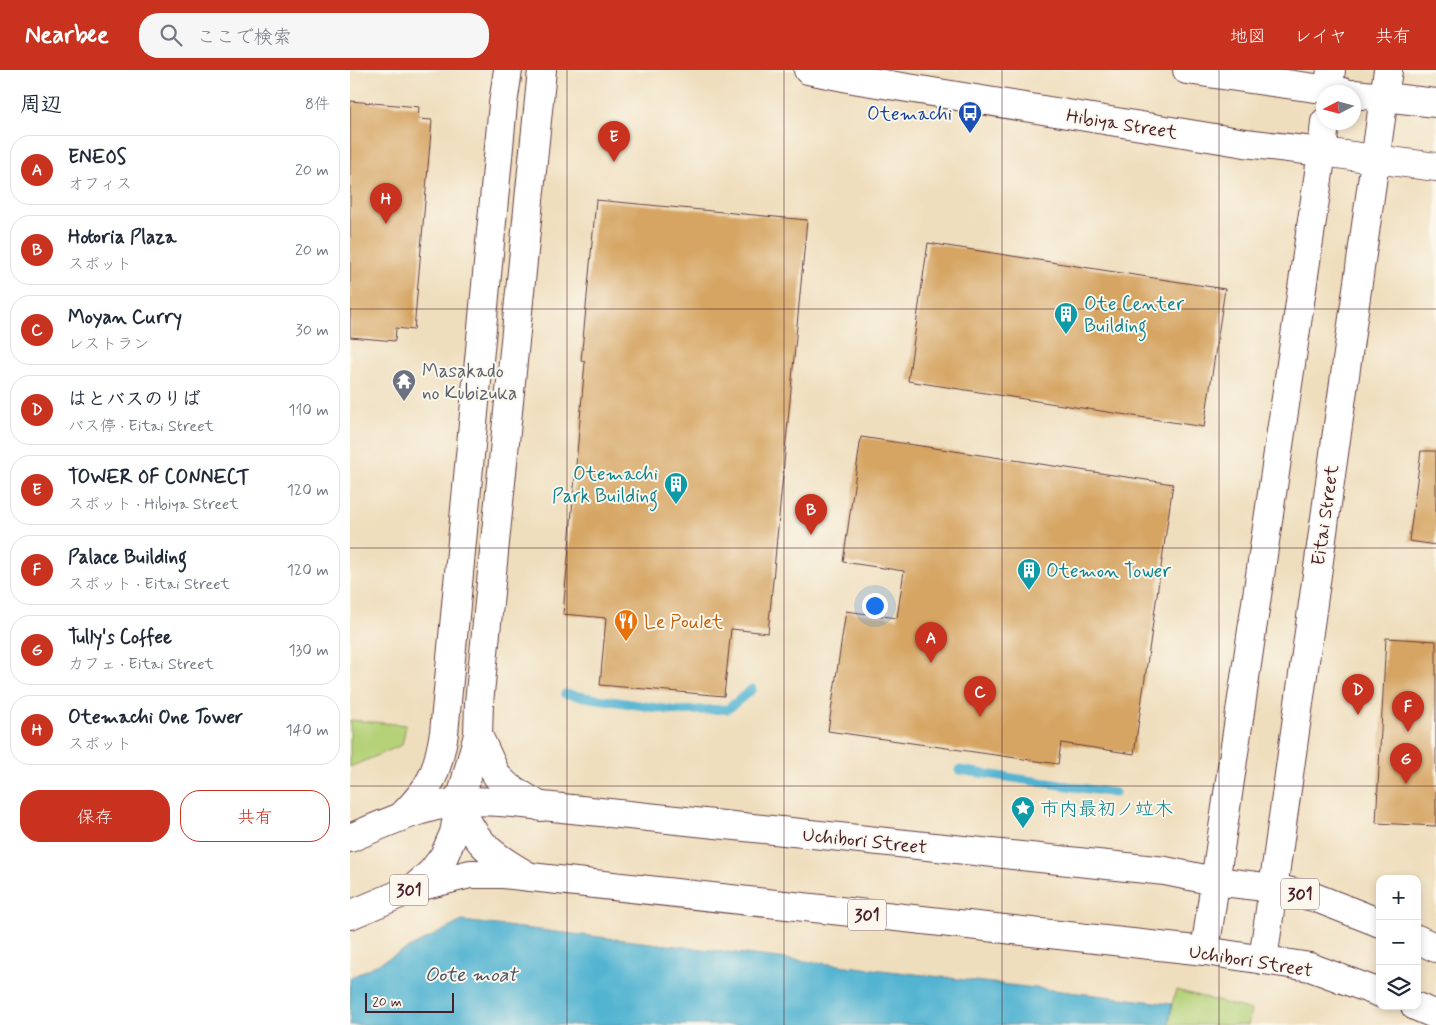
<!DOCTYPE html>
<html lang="ja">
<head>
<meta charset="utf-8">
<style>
	body { margin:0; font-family:Mynerve,"Klee One",sans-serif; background:#f6f6f7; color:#1f2937 }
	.controls { position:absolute; right:15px; bottom:15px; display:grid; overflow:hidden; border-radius:10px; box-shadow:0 2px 8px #0003 }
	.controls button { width:45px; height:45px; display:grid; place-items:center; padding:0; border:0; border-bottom:1px solid #e0e1e3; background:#fff; color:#1f2937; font:25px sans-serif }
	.compass { position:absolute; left:966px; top:15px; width:45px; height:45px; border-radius:50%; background:#fff; box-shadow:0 2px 8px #0003; rotate:264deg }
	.scale { position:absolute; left:15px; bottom:12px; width:89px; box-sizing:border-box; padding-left:5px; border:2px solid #4a1f2b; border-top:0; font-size:14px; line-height:18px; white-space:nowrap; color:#4a1f2b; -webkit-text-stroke:4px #fbf7ec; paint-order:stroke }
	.you { position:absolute; left:524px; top:535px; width:18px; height:18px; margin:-12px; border:4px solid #fff; border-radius:50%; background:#1a73e8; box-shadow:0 0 0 8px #1a73e833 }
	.badge { display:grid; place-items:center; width:32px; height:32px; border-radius:50%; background:#c8321e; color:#fff; font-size:16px; font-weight:700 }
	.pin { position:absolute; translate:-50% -41px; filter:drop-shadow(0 1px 2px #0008) }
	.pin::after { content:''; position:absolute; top:26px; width:18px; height:15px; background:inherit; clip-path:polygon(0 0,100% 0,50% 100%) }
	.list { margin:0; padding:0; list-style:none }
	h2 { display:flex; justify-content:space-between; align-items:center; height:65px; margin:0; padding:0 20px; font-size:21px }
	h2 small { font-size:16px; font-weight:400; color:#747a83 }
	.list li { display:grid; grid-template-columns:32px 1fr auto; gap:15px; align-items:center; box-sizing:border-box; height:70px; margin:0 10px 10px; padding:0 10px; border:1px solid #e0e1e3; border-radius:20px }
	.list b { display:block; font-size:19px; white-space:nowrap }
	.list p { margin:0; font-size:16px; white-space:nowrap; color:#747a83 }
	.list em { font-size:16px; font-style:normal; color:#747a83 }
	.actions { display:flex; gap:10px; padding:15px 20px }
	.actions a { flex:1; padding:11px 0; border:1px solid #c8321e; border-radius:20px; text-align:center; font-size:18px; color:#c8321e }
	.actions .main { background:#c8321e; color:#fff }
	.icon { flex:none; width:28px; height:28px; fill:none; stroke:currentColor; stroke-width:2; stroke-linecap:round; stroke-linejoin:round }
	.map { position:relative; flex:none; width:1086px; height:955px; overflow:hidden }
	header { display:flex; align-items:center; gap:30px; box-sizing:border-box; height:70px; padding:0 25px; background:#c8321e; color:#fff }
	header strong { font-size:24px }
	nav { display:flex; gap:28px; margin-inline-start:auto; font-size:18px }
	.search { width:350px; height:45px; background:#f6f6f7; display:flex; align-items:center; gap:12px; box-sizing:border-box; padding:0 18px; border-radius:20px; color:#747a83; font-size:19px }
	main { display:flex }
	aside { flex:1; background:#fff }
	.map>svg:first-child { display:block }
</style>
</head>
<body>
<header>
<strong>Nearbee</strong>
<div class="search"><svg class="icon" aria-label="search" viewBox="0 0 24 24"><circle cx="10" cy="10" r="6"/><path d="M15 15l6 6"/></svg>ここで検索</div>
<nav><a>地図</a><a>レイヤ</a><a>共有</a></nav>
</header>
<main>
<aside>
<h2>周辺<small>8件</small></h2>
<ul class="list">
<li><span class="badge">A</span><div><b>ENEOS</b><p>オフィス</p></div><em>20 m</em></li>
<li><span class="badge">B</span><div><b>Hotoria Plaza</b><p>スポット</p></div><em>20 m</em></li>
<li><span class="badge">C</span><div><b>Moyan Curry</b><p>レストラン</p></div><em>30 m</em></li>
<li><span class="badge">D</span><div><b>はとバスのりば</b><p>バス停 · Eitai Street</p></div><em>110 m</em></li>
<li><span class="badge">E</span><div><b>TOWER OF CONNECT</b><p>スポット · Hibiya Street</p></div><em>120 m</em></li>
<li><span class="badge">F</span><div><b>Palace Building</b><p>スポット · Eitai Street</p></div><em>120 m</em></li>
<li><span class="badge">G</span><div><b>Tully's Coffee</b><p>カフェ · Eitai Street</p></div><em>130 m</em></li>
<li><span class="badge">H</span><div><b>Otemachi One Tower</b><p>スポット</p></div><em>140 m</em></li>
</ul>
<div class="actions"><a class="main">保存</a><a>共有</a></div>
</aside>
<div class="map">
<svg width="1086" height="955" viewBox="0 0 1086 955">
	<rect width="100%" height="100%" fill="#fbf7ec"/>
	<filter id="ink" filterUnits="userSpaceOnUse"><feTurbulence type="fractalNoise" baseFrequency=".02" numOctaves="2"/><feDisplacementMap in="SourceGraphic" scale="10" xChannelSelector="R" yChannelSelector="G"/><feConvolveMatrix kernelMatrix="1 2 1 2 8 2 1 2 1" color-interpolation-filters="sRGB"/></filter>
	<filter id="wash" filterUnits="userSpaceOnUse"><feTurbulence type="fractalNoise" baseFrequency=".0096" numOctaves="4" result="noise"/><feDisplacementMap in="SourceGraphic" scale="20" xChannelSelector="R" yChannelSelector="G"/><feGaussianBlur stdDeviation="1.12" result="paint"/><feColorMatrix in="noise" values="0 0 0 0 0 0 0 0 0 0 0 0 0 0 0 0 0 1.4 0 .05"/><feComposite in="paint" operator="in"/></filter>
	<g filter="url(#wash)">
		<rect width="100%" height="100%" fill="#efdebd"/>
		<!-- green -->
		<g fill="#b5d279" stroke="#807852">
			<polygon points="0,650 56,655 52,675 0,697"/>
			<polygon points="826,920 901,940 898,955 819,955 822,934"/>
		</g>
		<!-- water -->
		<polygon fill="#53b4d1" stroke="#4e6a7e" points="112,851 822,934 819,955 0,955 0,908"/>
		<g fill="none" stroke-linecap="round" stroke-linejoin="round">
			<!-- stream -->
			<g stroke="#53b4d1" stroke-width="9">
				<polyline points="215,624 327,641 378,639 402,619"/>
				<polyline points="609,700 765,723"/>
			</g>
		</g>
		<g id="blocks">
			<!-- building -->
			<g fill="#d6a563">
				<polygon points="0,31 69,37 68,49 82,50 64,260 46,258 45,271 0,267"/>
				<polygon points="246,130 457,150 418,563 381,559 374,626 250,615 256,548 213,544 235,292 231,291"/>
				<polygon points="578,173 875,219 854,357 558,311"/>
				<polygon points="511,367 823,414 784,684 711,673 708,694 478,661 496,541 547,548 554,501 493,492"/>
				<polygon points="1071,381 1086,381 1086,475 1059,471"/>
				<polygon points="1036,568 1086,571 1086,756 1026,753"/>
			</g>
		</g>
	</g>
	<g filter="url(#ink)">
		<use href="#blocks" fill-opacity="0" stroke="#633c41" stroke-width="1"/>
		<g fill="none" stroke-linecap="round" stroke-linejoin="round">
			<!-- secondary casing -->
			<g stroke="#633c41" stroke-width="30">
				<g id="secondary">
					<polyline points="458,0 509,10 895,73 972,82 855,881"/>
					<polyline points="837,0 994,22"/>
					<polyline points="128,665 147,706 157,716 191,737"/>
					<path d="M 108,728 C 121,771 142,786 180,807"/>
					<path d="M 53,745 C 82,716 87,703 94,663 L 153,34 L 158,0"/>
					<polyline points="64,818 82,802 94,786 104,763 110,732 128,665 129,633 192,0"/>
					<polyline points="913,890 1034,27 1004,24"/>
				</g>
			</g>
			<!-- primary casing -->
			<g stroke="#633c41" stroke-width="30">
				<g id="primary">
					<path d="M 0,768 C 36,753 71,736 110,732 C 127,730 146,732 164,733 L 815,801 L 865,811 L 923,818 L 964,827 L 1030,853"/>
					<polyline points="0,845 64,818 120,804 153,804 855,881 960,897 1030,923"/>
					<polyline points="1067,869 1086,878"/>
					<polyline points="1065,936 1086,945"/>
				</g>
			</g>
			<!-- highway casing -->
			<g stroke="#633c41" stroke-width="30">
				<g id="highway">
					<polyline points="1038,0 1034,27 1086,33"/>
					<polyline points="978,22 981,0"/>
					<polyline points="975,52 972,82 1086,97"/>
				</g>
			</g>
			<!-- secondary -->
			<use href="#secondary" stroke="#fff" stroke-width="28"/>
			<!-- primary -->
			<use href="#primary" stroke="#fff" stroke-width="28"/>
			<!-- highway -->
			<use href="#highway" stroke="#fff" stroke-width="28"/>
		</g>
	</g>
	<!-- grid -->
	<path fill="none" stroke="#4a1f2b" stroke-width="1" stroke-opacity="0.55" d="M 217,0 L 217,955M 434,0 L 434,955M 652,0 L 652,955M 869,0 L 869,955M 0,239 L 1086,239M 0,478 L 1086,478M 0,716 L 1086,716"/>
	<!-- icons -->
	<defs>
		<g id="bus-pin" transform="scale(1.25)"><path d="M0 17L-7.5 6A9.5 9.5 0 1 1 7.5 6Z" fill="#1a4fb4" stroke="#fbf7ec"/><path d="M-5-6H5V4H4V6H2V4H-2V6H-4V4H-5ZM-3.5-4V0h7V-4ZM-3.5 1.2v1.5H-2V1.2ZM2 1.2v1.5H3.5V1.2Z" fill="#fff"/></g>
		<g id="building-pin" transform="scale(1.25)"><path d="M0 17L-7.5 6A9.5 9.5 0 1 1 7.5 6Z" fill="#0f9aa8" stroke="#fbf7ec"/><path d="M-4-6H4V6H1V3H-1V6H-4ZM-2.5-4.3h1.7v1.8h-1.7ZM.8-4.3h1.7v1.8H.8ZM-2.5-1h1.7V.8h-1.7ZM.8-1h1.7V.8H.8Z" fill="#fff"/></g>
		<g id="temple-pin" transform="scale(1.25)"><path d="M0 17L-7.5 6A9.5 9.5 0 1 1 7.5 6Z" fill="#6b7280" stroke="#fbf7ec"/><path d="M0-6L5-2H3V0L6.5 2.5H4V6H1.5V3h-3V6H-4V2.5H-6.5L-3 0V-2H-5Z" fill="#fff"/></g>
		<g id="restaurant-pin" transform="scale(1.25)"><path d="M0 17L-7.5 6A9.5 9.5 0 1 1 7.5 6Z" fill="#e8710a" stroke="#fbf7ec"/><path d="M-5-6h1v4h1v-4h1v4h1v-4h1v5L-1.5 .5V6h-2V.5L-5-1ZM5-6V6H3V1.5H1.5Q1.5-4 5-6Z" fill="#fff"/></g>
		<g id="sight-pin" transform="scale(1.25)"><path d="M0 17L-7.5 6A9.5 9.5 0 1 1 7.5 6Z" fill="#0f9aa8" stroke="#fbf7ec"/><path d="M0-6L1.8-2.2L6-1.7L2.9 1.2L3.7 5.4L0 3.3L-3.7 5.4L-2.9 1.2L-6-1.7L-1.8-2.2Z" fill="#fff"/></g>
	</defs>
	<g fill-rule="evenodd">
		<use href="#bus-pin" x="620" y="43"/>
		<use href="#building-pin" x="716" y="244"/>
		<use href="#temple-pin" x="54" y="311"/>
		<use href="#building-pin" x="326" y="414"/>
		<use href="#building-pin" x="679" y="500"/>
		<use href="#restaurant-pin" x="276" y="551"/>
		<use href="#sight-pin" x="673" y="738"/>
	</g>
	<g text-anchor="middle" stroke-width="4" stroke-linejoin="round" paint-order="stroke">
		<!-- shield labels -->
		<g fill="#fbf7ec" stroke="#7f6065" stroke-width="1">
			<rect x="40" y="804.5" width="38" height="31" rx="4"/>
			<rect x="931" y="808.5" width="38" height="31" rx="4"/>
			<rect x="498" y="829.5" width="38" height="31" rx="4"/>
		</g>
		<g font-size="18" font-weight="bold" fill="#4a1f2b">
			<text x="59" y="826">301</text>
			<text x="950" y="830">301</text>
			<text x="517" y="851">301</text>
		</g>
		<!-- transit labels -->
		<g font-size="19" fill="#164399" stroke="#fbf7ec" text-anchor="end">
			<text x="602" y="50">Otemachi</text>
		</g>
		<!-- street labels -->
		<g font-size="19" fill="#4a1f2b" stroke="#fbf7ec">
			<text transform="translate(772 53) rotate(9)" y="7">Hibiya Street</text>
			<text transform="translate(974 445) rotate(-82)" y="7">Eitai Street</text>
			<text transform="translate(515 770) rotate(6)" y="7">Uchibori Street</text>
			<text transform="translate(901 890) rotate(9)" y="7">Uchibori Street</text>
		</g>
		<!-- culture labels -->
		<g font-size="19" fill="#0d838f" stroke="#fbf7ec" text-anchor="start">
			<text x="734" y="240">Ote Center<tspan x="734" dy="22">Building</tspan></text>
			<text x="308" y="410" text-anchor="end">Otemachi<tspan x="308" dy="22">Park Building</tspan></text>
			<text x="696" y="507">Otemon Tower</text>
			<text x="690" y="745">市内最初ノ竝木</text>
		</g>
		<!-- worship labels -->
		<g font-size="19" fill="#5b616d" stroke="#fbf7ec" text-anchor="start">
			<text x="72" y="307">Masakado<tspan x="72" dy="22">no Kubizuka</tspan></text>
		</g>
		<!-- food labels -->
		<g font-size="19" fill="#c56008" stroke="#fbf7ec" text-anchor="start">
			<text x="294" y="558">Le Poulet</text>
		</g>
		<!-- water labels -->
		<g font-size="20" font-style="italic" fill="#4d5365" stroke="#fbf7ec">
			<text x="121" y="911">Oote moat</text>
		</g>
	</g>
</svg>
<div class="controls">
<button>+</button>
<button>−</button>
<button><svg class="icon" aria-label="layers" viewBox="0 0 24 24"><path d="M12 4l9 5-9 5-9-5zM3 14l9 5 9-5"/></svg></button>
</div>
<svg class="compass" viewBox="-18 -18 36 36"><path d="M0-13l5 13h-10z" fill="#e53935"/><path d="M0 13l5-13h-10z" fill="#747a83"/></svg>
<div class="scale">20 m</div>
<div class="you"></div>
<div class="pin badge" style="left:581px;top:593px">A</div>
<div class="pin badge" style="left:461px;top:465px">B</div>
<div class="pin badge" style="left:630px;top:647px">C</div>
<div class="pin badge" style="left:1008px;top:645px">D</div>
<div class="pin badge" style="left:264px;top:92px">E</div>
<div class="pin badge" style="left:1058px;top:662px">F</div>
<div class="pin badge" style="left:1056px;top:714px">G</div>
<div class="pin badge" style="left:36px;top:154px">H</div>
</div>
</main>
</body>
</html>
